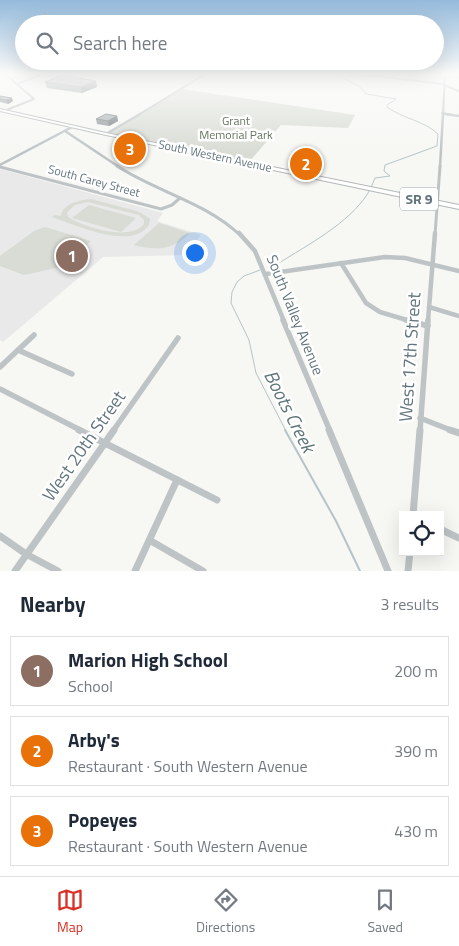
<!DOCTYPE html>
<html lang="en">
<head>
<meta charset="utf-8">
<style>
	body { margin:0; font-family:"Titillium Web",sans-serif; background:#f6f6f7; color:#1f2937 }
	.controls { position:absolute; right:15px; bottom:15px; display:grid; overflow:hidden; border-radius:0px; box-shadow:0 5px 20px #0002 }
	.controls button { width:45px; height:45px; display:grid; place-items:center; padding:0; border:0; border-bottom:1px solid #e0e1e3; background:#fff; color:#1f2937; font:25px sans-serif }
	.you { position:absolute; left:194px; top:252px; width:18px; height:18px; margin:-12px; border:4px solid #fff; border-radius:50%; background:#1a73e8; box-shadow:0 0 0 8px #1a73e833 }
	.badge { display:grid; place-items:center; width:32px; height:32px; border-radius:50%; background:#d93025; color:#fff; font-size:16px; font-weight:700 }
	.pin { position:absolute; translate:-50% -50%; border:2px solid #fff; box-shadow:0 1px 5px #0006 }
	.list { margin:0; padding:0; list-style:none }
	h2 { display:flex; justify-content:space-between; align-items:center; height:65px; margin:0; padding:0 20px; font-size:21px }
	h2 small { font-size:16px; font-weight:400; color:#747a83 }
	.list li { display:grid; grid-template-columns:32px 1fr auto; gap:15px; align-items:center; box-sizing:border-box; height:70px; margin:0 10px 10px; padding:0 10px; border:1px solid #e0e1e3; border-radius:0px }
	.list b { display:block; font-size:19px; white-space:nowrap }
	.list p { margin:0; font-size:16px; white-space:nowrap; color:#747a83 }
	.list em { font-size:16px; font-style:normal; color:#747a83 }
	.icon { flex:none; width:28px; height:28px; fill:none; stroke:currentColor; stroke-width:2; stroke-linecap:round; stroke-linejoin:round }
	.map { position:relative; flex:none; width:459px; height:571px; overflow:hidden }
	.search { position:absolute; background:#fff; box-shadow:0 5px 20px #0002; left:15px; right:15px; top:15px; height:55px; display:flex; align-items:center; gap:12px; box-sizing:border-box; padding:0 18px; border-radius:28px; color:#747a83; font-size:19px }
	.sheet { height:305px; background:#fff }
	nav { display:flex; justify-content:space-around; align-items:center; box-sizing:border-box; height:70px; border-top:1px solid #e0e1e3; background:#fff; font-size:14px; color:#747a83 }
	nav a { display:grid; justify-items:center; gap:2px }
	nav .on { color:#d93025 }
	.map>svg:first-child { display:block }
</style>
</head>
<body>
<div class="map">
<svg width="459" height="571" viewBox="0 0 459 571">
	<rect width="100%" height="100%" fill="#f7f7f4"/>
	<!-- built -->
	<polygon fill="#e8e9e8" points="0,169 163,213 157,221 201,235 185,255 103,257 3,342 0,340"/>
	<!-- green -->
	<g fill="#d8dcd4" fill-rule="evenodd">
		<polygon points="182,89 355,115 348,128 281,125 249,162 108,133"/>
		<path d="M 91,199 L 140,212 L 150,219 L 149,225 C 131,251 76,225 52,217 L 55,215 L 61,216 C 63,203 80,200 91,199 ZM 88,202 L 139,215 L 144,220 L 144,224 C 131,242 83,227 68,217 L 67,212 L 75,205 Z"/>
		<polygon points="89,205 136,218 121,232 72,218"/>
		<path d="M 159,223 L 190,233 C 174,250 156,251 134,245 Z"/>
		<polygon points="45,227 91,241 61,267 24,275 0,266 0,256 34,231"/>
	</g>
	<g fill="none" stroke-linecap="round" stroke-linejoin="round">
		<!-- stream-far1 -->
		<g stroke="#b6c4c7" stroke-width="1">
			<path d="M 335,73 C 345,81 360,83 366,94 L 396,99 L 387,105"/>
			<path d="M 271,268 C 302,248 342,228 364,199 C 369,193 372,185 375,178 L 390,176 L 384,171 L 385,165 L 437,146 L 438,134 C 423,120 403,119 387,107"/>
			<polyline points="260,270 244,276 237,282 232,292 231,303 249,340 256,373 286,431"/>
		</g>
		<!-- stream -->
		<polyline stroke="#b6c4c7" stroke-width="2" points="285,430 336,521 360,571"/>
		<!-- highway casing -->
		<g stroke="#b2b7b9" stroke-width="2">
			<polygon id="highway" points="0,109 106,133 459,205 459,209 106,135 0,111"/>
		</g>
		<!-- minor-far5 -->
		<g stroke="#bec4c6" stroke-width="2">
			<polyline points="4,73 34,99 4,111"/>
			<polyline points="349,73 444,84"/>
			<polyline points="16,84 47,73"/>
			<polyline points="444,85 459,91"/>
			<polyline points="442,113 452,115"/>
			<polyline points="138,115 207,73"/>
			<polyline points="443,115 445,73"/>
		</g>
		<!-- minor-far4 -->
		<g stroke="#bec4c6" stroke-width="2.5">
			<polyline points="445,114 459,116"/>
			<polyline points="65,131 119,167"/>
			<polyline points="106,134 140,114"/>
			<polyline points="0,165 74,126"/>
			<polyline points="440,167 443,114"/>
		</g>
		<!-- minor-far3 -->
		<g stroke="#bec4c6" stroke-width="3">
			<path d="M 117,166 C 157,192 205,202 240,235"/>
			<polyline points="0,167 161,209 172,205 180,198"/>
			<polyline points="435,235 440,166"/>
		</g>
		<!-- minor-far2 -->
		<g stroke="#bec4c6" stroke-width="4.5">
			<polyline points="239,233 255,251 284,321"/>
			<polyline points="341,263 366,303 380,312 410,321"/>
			<polyline points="266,274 385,257 405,258 459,271"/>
			<polyline points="429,307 459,316"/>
			<polyline points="428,321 435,233"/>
		</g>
		<!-- minor-far1 -->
		<g stroke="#bec4c6" stroke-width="5.5">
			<polyline points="283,320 330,431"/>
			<polyline points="406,320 428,326"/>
			<polyline points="18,350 72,374"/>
			<polyline points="0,367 34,335"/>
			<polyline points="0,389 82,431"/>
			<polyline points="420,418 453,431"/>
			<polyline points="113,431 178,338"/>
			<polyline points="420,431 428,320"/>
		</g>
		<!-- minor -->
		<g stroke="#bec4c6" stroke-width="7">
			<polyline points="79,430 217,500"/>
			<polyline points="329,430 388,571"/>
			<polyline points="450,430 459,433"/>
			<polyline points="413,515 420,430"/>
			<polyline points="440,529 459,538"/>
			<polyline points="0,536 26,554 58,571"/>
			<polyline points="151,541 203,571"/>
			<polyline points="15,571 114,430"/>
			<polyline points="135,571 177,480"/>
			<polyline points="408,571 410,552"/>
		</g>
		<!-- highway -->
		<use href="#highway" fill="#fff" fill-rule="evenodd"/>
	</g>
	<!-- wall -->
	<g fill="#8f969a">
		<polygon points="45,82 97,87 82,93 47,88"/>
		<polygon points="0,96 13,101 8,104 0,102"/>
		<polygon points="117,116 118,121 109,126 97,124 96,119"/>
		<polygon points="311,158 310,162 307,167 302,166 303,163"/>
	</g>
	<!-- shaded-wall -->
	<g fill="#747a7d">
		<polygon points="96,81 97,87 82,93 81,87"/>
		<polygon points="12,98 13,101 8,104 6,100"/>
		<polygon points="117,116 118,121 109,126 108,121"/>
	</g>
	<!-- building -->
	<g fill="#a6afb3" stroke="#747a7d">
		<polygon points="62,75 96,81 81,87 45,82"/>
		<polygon points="0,96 12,98 6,100 0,99"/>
		<polygon points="106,114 117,116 108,121 96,119"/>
		<polygon points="306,157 311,158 308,164 303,163"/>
	</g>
	<!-- sky -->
	<linearGradient id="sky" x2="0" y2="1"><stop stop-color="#94badb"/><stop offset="0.48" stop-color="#fbfbfa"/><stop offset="1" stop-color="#fbfbfa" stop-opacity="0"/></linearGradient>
	<rect width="459" height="153" fill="url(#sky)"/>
	<g text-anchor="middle" stroke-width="5" stroke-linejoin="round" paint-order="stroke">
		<!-- far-park labels -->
		<g font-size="12" fill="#687662" stroke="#fff">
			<text x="236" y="125">Grant<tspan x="236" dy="14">Memorial Park</tspan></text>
		</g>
		<!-- far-street labels -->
		<g font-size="12" fill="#64767d" stroke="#fff">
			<text transform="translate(215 156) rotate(12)" y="4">South Western Avenue</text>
			<text transform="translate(94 181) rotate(15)" y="4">South Carey Street</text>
		</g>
		<!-- shield labels -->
		<rect fill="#fff" stroke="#929fa4" stroke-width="1" x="400" y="187.5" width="38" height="23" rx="4"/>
		<g font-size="14" font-weight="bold" fill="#64767d">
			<text x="419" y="204">SR 9</text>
		</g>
		<!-- street labels -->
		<g font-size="15" fill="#64767d" stroke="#fff">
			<text transform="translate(295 315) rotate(68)" y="5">South Valley Avenue</text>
		</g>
		<!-- near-street labels -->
		<g font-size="18" fill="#64767d" stroke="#fff">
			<text transform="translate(410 357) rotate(-86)" y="6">West 17th Street</text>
			<text transform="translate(84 446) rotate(-55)" y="6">West 20th Street</text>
		</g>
		<!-- near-water labels -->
		<g font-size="19" font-style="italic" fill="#5e7578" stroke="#fff">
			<text transform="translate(290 411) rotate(63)" y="7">Boots Creek</text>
		</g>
	</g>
</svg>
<div class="controls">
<button><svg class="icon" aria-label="locate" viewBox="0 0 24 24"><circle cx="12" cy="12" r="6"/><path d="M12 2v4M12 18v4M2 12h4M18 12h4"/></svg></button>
</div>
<div class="you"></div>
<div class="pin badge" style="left:72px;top:256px;background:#8d6e63">1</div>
<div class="pin badge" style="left:306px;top:164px;background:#e8710a">2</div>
<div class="pin badge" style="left:130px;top:149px;background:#e8710a">3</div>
<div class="search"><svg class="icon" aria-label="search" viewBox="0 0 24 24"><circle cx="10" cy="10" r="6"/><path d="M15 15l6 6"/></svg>Search here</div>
</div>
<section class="sheet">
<h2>Nearby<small>3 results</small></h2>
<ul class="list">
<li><span class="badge" style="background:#8d6e63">1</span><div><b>Marion High School</b><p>School</p></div><em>200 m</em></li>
<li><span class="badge" style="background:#e8710a">2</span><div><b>Arby's</b><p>Restaurant · South Western Avenue</p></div><em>390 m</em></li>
<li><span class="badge" style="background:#e8710a">3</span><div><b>Popeyes</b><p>Restaurant · South Western Avenue</p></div><em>430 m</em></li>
</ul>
</section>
<nav>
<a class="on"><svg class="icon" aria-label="map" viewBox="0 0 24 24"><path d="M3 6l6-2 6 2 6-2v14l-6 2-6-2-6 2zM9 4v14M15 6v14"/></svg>Map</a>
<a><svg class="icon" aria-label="directions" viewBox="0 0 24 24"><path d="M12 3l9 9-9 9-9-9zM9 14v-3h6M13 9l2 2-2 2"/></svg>Directions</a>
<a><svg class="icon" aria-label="saved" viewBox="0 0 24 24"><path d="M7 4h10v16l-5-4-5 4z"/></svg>Saved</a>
</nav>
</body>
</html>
